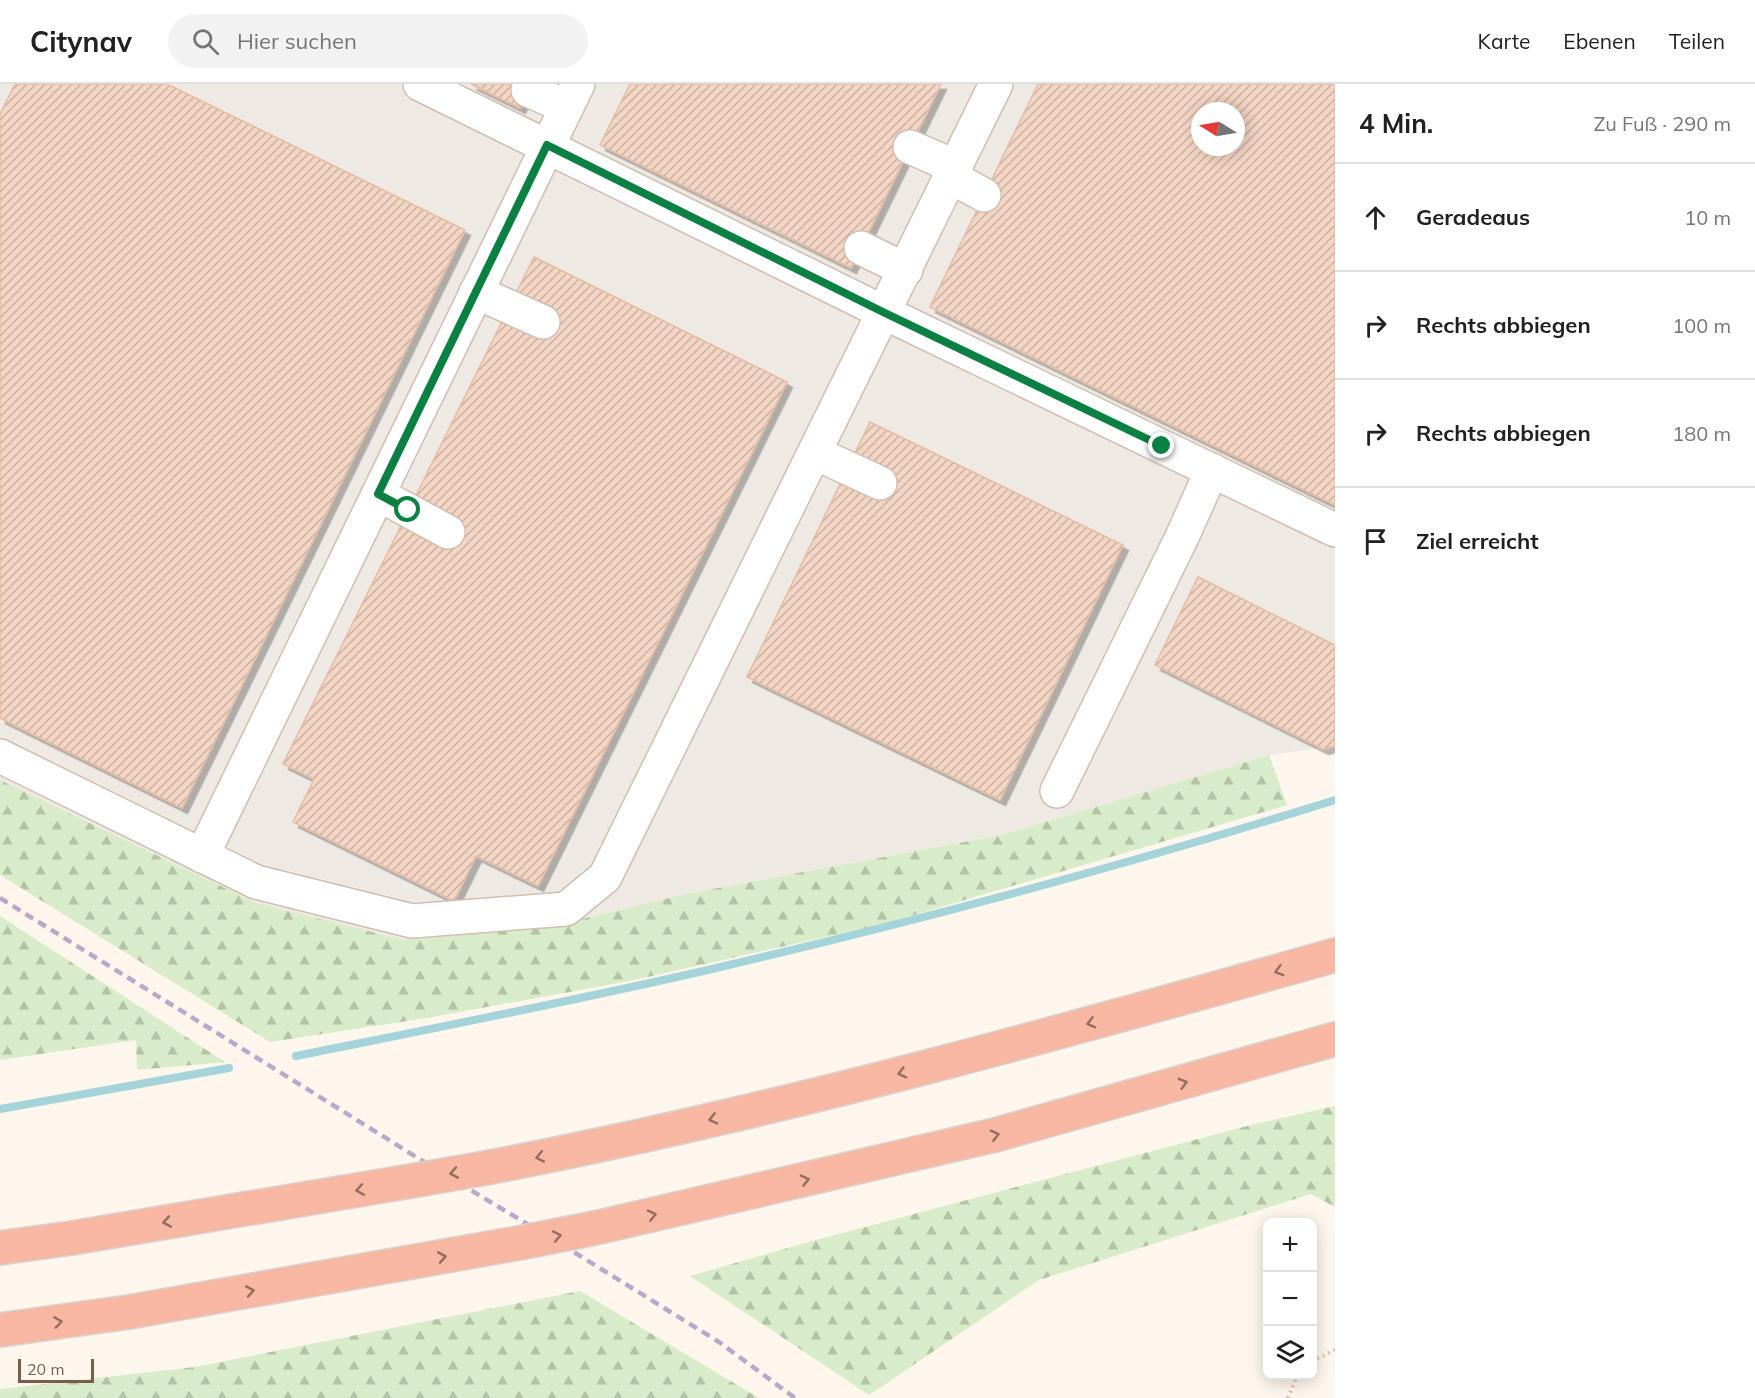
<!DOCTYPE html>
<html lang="de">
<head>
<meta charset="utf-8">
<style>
	body { margin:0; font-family:Mulish,sans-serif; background:#f2f2f2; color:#202124 }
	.controls { position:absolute; right:18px; bottom:18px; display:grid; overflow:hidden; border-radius:12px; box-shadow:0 3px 15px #0003 }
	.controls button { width:54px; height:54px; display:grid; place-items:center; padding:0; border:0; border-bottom:2px solid #e0e0e0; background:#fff; color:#202124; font:30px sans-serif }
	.compass { position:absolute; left:1191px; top:18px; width:54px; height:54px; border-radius:50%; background:#fff; box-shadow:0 3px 15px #0003; rotate:281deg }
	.scale { position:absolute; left:18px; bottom:15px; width:76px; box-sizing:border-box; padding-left:6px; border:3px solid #7a5c4d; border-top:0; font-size:16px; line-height:21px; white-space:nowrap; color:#7a5c4d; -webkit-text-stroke:4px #fffaf3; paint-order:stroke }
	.stop { position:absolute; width:18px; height:18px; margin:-14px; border:4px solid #0b8043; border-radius:50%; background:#fff }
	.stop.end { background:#0b8043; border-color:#fff; box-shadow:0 2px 6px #0008 }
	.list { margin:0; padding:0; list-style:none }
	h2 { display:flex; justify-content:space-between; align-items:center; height:78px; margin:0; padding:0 24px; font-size:26px }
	h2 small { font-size:20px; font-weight:400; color:#757577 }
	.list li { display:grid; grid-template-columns:39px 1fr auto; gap:18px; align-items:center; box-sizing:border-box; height:108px; padding:0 24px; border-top:2px solid #e0e0e0 }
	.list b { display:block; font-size:22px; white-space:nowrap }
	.list em { font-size:20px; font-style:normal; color:#757577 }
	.icon { flex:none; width:33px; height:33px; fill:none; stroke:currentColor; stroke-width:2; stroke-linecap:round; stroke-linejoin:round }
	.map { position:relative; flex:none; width:1335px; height:1314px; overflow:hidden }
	header { display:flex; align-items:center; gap:36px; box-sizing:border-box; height:84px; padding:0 30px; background:#fff; border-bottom:2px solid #e0e0e0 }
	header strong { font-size:28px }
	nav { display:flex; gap:33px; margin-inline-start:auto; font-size:21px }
	.search { width:420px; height:54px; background:#f2f2f2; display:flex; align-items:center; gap:15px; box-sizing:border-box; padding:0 21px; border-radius:33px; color:#757577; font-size:22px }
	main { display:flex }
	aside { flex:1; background:#fff }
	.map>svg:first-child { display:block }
</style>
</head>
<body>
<header>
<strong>Citynav</strong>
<div class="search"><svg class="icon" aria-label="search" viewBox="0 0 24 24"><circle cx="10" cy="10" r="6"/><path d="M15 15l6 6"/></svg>Hier suchen</div>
<nav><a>Karte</a><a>Ebenen</a><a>Teilen</a></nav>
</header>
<main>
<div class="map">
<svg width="1335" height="1314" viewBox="0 0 1335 1314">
	<defs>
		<pattern id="forest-firs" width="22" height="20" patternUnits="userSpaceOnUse" patternTransform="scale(1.5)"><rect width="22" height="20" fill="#d8ecc9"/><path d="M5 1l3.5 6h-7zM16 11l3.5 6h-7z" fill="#b4c2a5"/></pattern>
		<pattern id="building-hatch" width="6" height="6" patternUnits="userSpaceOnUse" patternTransform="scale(1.5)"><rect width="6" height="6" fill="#f3d5c3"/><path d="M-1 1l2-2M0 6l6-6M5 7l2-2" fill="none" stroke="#cab0a1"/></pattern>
		<filter id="shadow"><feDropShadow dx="5.5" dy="5.5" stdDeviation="0" flood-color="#0004"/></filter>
	</defs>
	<rect width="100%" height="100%" fill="#fdf6ec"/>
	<!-- industrial -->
	<path fill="#efe9e4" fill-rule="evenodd" d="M 0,0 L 1335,0 L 1335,662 L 1269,671 L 1002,751 L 686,810 L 544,844 L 404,856 L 256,819 L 0,696 ZM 1200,27 L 1236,27 L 1236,63 L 1200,63 Z"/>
	<!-- forest -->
	<g fill="url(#forest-firs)">
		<polygon points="1269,671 1287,721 887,839 630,897 427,934 270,958 0,791 0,696 256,819 404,856 544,844 686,810 1002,751"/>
		<polygon points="0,832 225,978 137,986 136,956 0,976"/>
		<polygon points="1335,1022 1335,1123 1311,1110 1039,1196 869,1311 690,1192 812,1157 1251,1041"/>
		<polygon points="580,1207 759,1314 0,1314 0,1305 195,1283"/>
	</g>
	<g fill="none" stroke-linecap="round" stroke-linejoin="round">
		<!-- stream -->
		<g stroke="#a5d3da" stroke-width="8">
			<path d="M 296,972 C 435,944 574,917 712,885 C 921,836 1130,780 1335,716"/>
			<polyline points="0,1025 229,984"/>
		</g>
	</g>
	<!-- building -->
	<g fill="url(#building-hatch)" stroke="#e6bba3" stroke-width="1.5" fill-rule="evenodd" filter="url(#shadow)">
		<polygon points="15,0 167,0 465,146 182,724 0,634 0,30"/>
		<polygon points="471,0 531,0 520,24"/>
		<polygon points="630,0 941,0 851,184 600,61"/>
		<path d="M 1038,0 L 1335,0 L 1335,421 L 930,223 ZM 1200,27 L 1236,27 L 1236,63 L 1200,63 Z"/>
		<polygon points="534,173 787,298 538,802 476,772 454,817 293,738 314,695 283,680"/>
		<polygon points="870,338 1123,461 1000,716 747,593"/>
		<polygon points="1198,493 1335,561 1335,662 1323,665 1155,581"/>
	</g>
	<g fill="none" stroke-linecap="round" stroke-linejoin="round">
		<!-- minor casing -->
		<g stroke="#d1beb0" stroke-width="36">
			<g id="minor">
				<polyline points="420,0 885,229 1335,446"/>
				<polyline points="528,6 567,23"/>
				<polyline points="910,63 956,83"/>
				<polyline points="951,93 984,111"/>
				<polyline points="861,164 906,186"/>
				<polyline points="476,208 543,238"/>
				<polyline points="815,369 880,399"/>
				<polyline points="378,410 448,448"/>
				<polyline points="0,672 256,798 412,837 566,825 605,793 996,0"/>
				<polyline points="1057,707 1182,453 1212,386"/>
				<polyline points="202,772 578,0"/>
			</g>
		</g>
		<!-- highway casing -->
		<g stroke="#dad1cd" stroke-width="36">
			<g id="highway">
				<path d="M 491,1083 C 776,1028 1056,950 1335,871"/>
				<polyline points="595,1144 995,1051 1335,955"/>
				<polyline points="0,1164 72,1154 417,1096"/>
				<polyline points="0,1246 129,1228 519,1159"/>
			</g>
		</g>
		<!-- path -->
		<g stroke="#d9b8a5" stroke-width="4" stroke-dasharray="1.5 4.5" stroke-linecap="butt">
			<polyline points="1312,1277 1335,1266"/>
			<polyline points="1288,1314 1297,1292"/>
		</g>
		<!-- minor -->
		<use href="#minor" stroke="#fff" stroke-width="33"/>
		<!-- highway -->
		<use href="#highway" stroke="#f7b7a3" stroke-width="33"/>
		<!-- rail -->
		<polyline stroke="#b9a8c9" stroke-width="4.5" stroke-dasharray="9 6" stroke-linecap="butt" points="0,814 434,1084 577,1170 719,1258 795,1314"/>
		<!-- highway-bridge casing -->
		<g stroke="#dad1cd" stroke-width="36" stroke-linecap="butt">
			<g id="highway-bridge">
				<polyline points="417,1096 491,1083"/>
				<polyline points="519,1159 595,1144"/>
			</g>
		</g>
		<!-- highway-bridge -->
		<use href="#highway-bridge" stroke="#f7b7a3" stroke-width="33"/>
	</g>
	<!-- one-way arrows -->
	<defs><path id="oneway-chevron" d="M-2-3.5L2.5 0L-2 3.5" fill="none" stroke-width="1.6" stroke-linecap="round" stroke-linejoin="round" transform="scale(1.5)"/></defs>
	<g stroke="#936e5e">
		<use href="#oneway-chevron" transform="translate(1279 887) rotate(164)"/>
		<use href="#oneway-chevron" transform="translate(1091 939) rotate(165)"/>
		<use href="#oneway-chevron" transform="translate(902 989) rotate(165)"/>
		<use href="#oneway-chevron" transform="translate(1183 999) rotate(-16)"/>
		<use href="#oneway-chevron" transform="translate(713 1035) rotate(167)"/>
		<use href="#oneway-chevron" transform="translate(995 1051) rotate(-14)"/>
		<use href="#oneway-chevron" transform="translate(540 1073) rotate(169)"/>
		<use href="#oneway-chevron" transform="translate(454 1089) rotate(170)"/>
		<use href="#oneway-chevron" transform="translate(805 1096) rotate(-13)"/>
		<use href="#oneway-chevron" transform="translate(360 1106) rotate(170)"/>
		<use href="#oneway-chevron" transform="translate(652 1131) rotate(-13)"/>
		<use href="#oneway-chevron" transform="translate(167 1138) rotate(170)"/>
		<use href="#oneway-chevron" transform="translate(557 1152) rotate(-11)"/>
		<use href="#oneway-chevron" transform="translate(442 1173) rotate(-10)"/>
		<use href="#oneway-chevron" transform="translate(250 1207) rotate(-10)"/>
		<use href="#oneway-chevron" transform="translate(58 1238) rotate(-8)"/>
	</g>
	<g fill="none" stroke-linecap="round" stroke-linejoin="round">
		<!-- route -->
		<polyline stroke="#0b8043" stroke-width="8" points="408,426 378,410 547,61 885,229 1162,362"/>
	</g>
</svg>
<div class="controls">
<button>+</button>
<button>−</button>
<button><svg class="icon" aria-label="layers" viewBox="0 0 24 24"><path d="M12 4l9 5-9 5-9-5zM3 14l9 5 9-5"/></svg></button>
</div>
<svg class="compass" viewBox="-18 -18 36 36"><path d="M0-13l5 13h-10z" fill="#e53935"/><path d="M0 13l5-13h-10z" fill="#757577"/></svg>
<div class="scale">20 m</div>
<div class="stop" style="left:408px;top:426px"></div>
<div class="stop end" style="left:1162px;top:362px"></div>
</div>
<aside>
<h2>4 Min.<small>Zu Fuß · 290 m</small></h2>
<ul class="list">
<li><svg class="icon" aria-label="ahead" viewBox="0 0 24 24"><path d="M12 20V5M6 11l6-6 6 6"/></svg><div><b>Geradeaus</b></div><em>10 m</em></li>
<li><svg class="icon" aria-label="right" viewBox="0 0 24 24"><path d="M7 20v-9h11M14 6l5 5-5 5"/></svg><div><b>Rechts abbiegen</b></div><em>100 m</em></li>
<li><svg class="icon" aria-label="right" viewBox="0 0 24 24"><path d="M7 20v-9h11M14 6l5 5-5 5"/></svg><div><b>Rechts abbiegen</b></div><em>180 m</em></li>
<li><svg class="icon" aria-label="arrive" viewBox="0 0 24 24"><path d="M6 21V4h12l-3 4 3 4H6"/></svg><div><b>Ziel erreicht</b></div></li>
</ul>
</aside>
</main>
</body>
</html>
